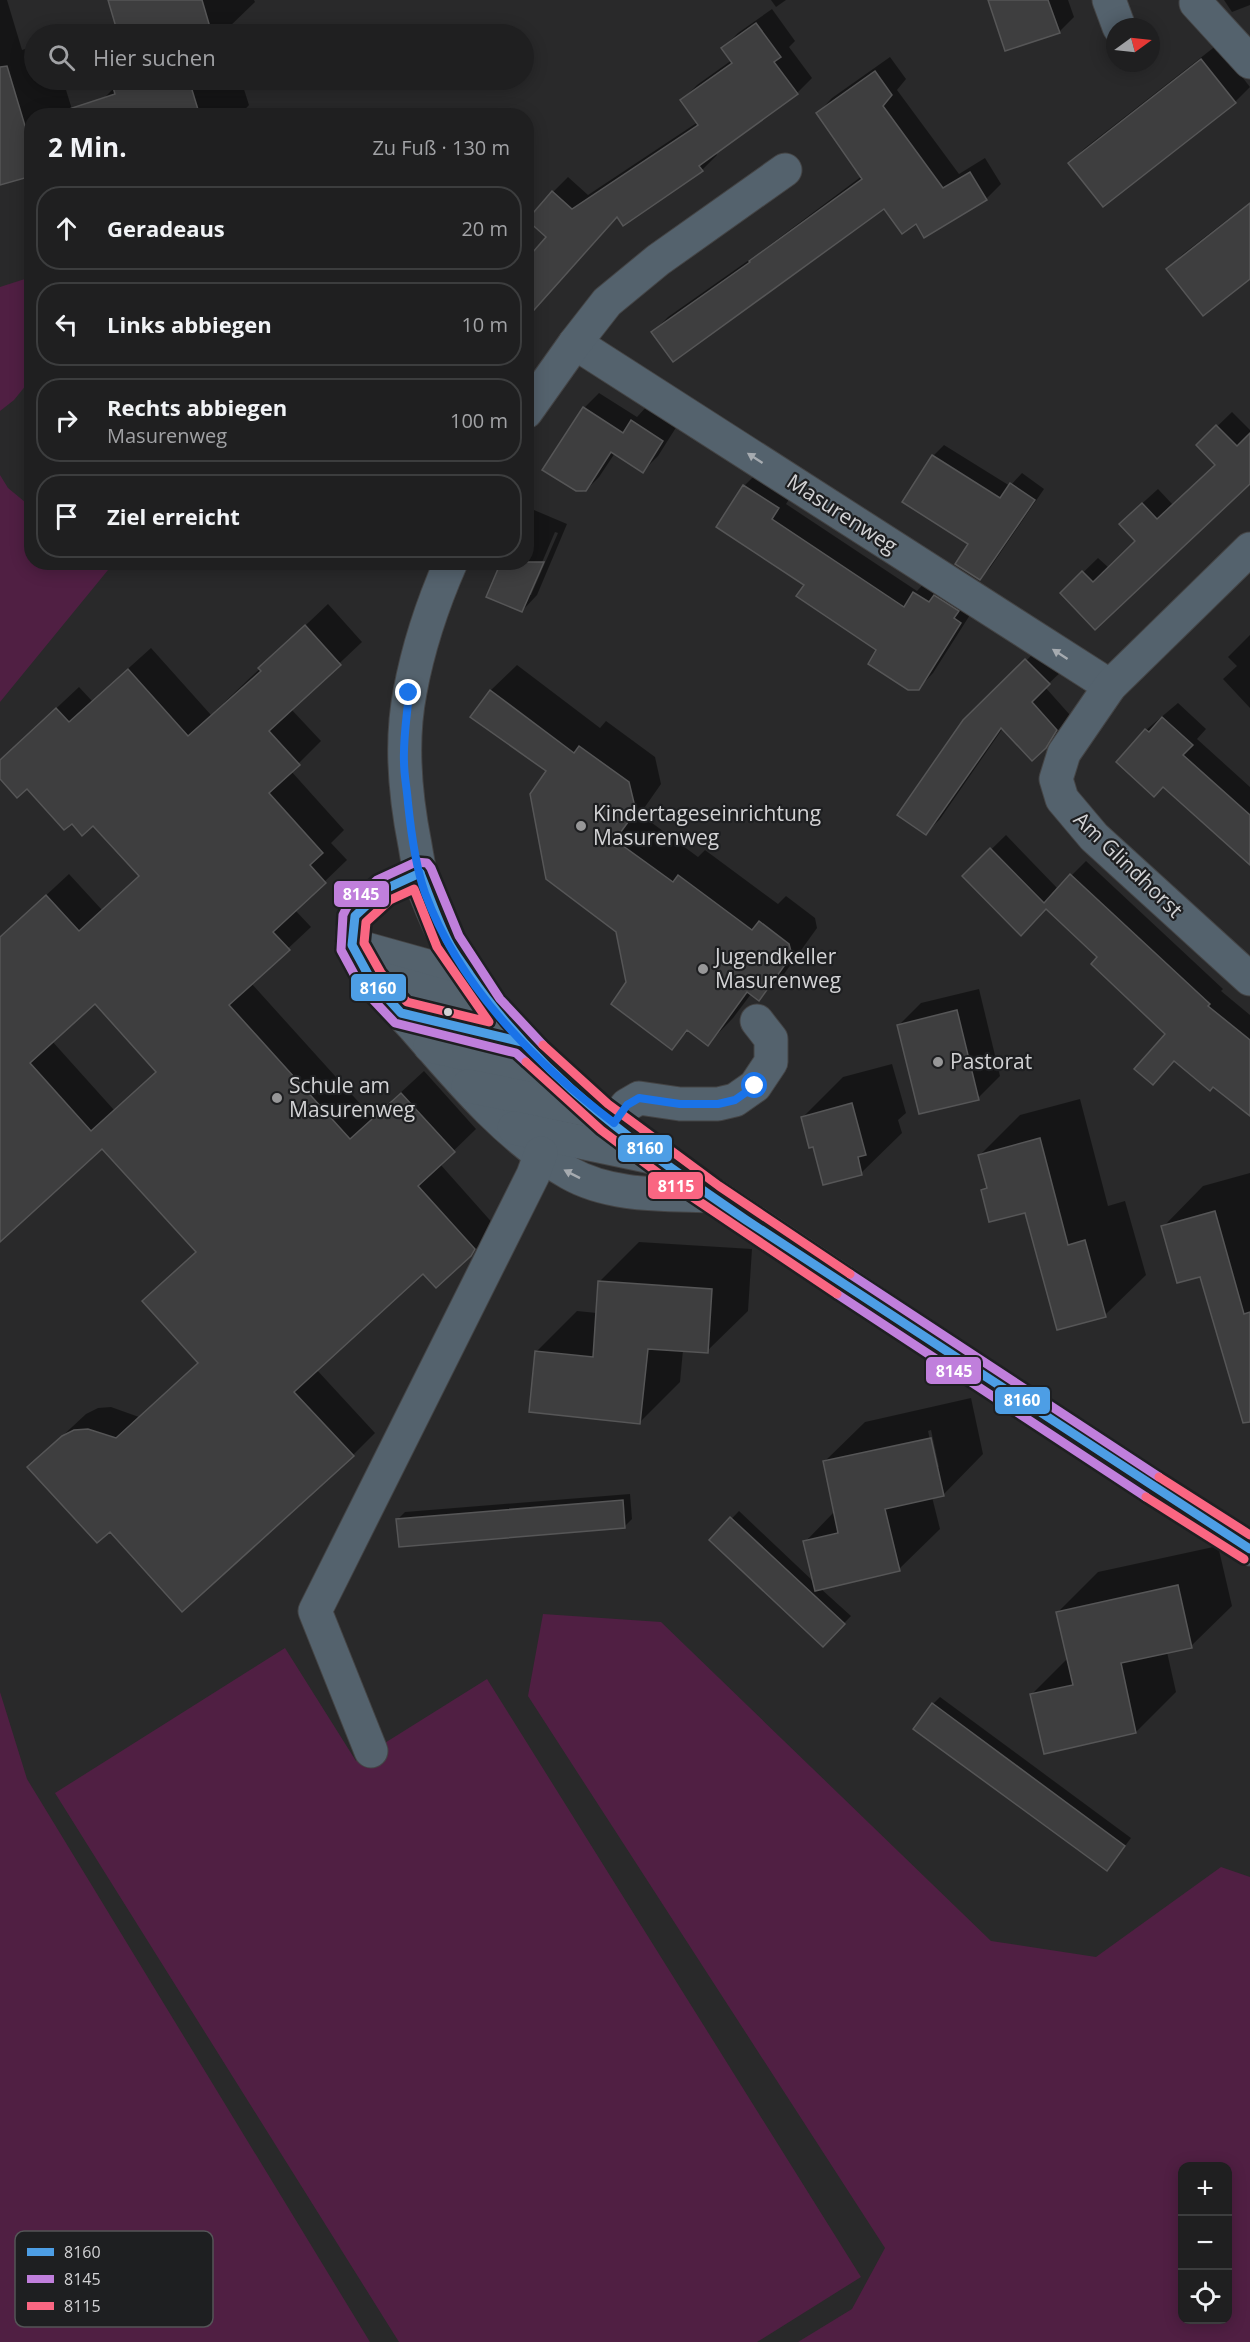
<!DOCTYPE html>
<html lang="de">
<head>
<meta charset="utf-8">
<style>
	body { margin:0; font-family:"Open Sans",sans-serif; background:#272729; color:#f1f3f6 }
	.controls { position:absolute; right:18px; bottom:18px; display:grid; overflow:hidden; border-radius:12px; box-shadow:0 3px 15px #0003 }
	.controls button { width:54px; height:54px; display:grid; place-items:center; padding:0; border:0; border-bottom:2px solid #3c3d3e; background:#1f1f20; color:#f1f3f6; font:30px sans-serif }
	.compass { position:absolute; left:1106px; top:18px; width:54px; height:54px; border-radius:50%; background:#1f1f20; box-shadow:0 3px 15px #0003; rotate:75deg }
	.stop { position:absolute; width:18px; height:18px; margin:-14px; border:4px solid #1a73e8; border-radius:50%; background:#fff }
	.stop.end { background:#1a73e8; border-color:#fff; box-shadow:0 2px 6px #0008 }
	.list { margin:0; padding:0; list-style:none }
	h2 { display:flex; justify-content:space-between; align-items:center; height:78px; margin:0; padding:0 24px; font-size:26px }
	h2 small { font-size:20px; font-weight:400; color:#a1a2a5 }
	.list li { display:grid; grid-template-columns:39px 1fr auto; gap:18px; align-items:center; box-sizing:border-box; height:84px; margin:0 12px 12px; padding:0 12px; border:2px solid #3c3d3e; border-radius:24px }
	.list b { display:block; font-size:22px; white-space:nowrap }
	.list p { margin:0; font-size:20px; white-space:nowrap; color:#a1a2a5 }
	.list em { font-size:20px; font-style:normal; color:#a1a2a5 }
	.icon { flex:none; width:33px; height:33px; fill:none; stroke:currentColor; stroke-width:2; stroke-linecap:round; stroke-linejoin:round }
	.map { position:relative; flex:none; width:1250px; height:2342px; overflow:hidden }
	.search { position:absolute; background:#1f1f20; box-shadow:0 3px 15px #0003; left:24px; top:24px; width:510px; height:66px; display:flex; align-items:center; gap:15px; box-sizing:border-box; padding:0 21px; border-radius:33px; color:#a1a2a5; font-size:22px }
	.panel { position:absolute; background:#1f1f20; box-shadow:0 3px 15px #0003; left:24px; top:108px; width:510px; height:462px; border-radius:24px }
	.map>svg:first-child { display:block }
</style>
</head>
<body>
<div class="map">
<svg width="1250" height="2342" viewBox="0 0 1250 2342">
	<rect width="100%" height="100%" fill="#29292a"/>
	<!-- green -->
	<g fill="#501f43" fill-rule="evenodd">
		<polygon points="31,277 31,379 14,400 0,411 0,287"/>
		<polygon points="0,475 8,488 31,507 32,562 99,563 108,570 0,702"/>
		<path d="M 543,1614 L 661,1622 L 991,1941 L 1096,1957 L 1221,1867 L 1250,1877 L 1250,2342 L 798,2342 L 852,2309 L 885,2248 L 528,1696 ZM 1182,2166 L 1228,2166 L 1228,2320 L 1182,2320 Z"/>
		<polygon points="285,1648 356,1761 487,1679 861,2277 757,2342 399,2342 55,1793"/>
		<polygon points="0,1692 27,1779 370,2342 0,2342"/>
	</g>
	<!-- shadow -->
	<g fill="#0007" fill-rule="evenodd">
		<polygon points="0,0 7,0 22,50 34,46 34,80 63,80 74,116 32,116 32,175 0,184"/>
		<polygon points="109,0 254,0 255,2 226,30 227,34 120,34"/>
		<polygon points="771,0 786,0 776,7"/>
		<polygon points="989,0 1068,0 1074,17 1059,32"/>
		<polygon points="1224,0 1250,0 1250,5 1232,12"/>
		<polygon points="772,9 795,41 789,47 812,78 797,93 715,152 717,155 702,170 618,215 526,318 526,262 548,237 553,192 568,177 588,195 698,122 682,100 697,85 732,60 723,48 738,33"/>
		<polygon points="1217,45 1250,87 1235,102 1070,163 1085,148"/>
		<polygon points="890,57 906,79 897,90 959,174 985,158 1001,184 986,199 917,222 884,207 653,332 668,317 759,253 862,176 818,113 832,98"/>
		<polygon points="112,80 241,80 249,105 239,116 108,116 103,99 115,87"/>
		<polygon points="1250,202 1250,278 1168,269 1183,254"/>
		<polygon points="599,393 637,417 647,406 677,426 658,456 643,471 615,453 599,477 584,492 545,468 584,408"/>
		<polygon points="1232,412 1250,430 1250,481 1095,628 1062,593 1098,558 1109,568 1136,541 1136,509 1158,489 1173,505 1217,465 1198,445"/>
		<polygon points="944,445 1010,486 1022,473 1044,489 990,568 980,578 970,544 904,502 933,456"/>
		<polygon points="759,471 793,493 786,504 917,591 929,578 975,607 933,673 918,689 879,650 806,585 744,486"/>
		<path d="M 534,510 L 567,524 L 537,595 L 522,611 L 526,562 L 526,517 ZM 555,532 L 558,533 L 531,595 L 528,595 Z"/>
		<path d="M 328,604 L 362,642 L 291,709 L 321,741 L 291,771 L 344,830 L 331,843 L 347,860 L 295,910 L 311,927 L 251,983 L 373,1118 L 424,1071 L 476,1129 L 440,1164 L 496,1227 L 493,1232 L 470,1255 L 423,1272 L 316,1369 L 375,1433 L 353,1455 L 110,1530 L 29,1467 L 86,1414 L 98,1408 L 111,1407 L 139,1417 L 199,1362 L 144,1301 L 197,1251 L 102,1147 L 0,1240 L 0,938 L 69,874 L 102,910 L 140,875 L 93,824 L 72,821 L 27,787 L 0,776 L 0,761 L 79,687 L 92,701 L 151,648 L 211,715 ZM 95,1002 L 157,1071 L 114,1110 L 52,1041 Z"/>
		<polygon points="1250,635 1250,708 1223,679 1237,666 1228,657"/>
		<polygon points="1040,647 1063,670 1045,687 1070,715 1059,733 1045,747 1003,728 940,819 926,833 965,721"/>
		<polygon points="517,665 600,728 606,721 655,757 661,784 640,814 698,857 705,850 778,904 786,896 815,918 817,928 784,974 759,999 751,994 733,1018 708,1044 689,1030 672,1048 628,983 617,931 548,771 472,716 491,690"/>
		<polygon points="1178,703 1206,729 1197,739 1250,787 1250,863 1146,730"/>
		<polygon points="1006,835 1058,889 1086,861 1223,989 1221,991 1250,1015 1250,1114 1167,1034 1099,957 1046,908 964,876"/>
		<polygon points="979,989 1000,1076 978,1098 899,1025 921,1003"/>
		<polygon points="892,1064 906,1113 898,1120 902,1133 861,1173 814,1145 803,1117 843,1077"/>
		<polygon points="1080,1099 1108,1206 1125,1201 1146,1275 1105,1315 1026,1211 982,1191 988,1185 980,1155 1020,1115"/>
		<polygon points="1250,1173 1250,1383 1201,1275 1163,1227 1203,1186"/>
		<polygon points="639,1242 752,1249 748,1311 707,1351 683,1350 680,1382 640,1422 537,1351 577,1311 597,1313 599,1282"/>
		<path d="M 971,1398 L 983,1454 L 943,1495 L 932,1497 L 940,1529 L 899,1569 L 820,1588 L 851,1616 L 823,1645 L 711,1540 L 739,1511 L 814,1582 L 805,1542 L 835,1511 L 824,1462 L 865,1422 ZM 931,1430 L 939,1467 L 936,1467 L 928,1431 Z"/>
		<polygon points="630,1494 632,1519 625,1526 398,1519 405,1512"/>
		<polygon points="1218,1546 1232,1606 1191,1646 1167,1652 1176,1692 1136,1732 1032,1694 1068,1658 1058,1612 1098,1572"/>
		<polygon points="940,1697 1131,1838 1113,1862 1106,1869 933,1704"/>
	</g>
	<!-- building -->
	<g fill="#3e3e3f" stroke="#565657" stroke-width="1.5" fill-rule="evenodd">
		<polygon points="108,0 202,0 212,34 118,34"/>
		<polygon points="988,0 1048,0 1060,33 1005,51"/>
		<polygon points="756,23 781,57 774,62 798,94 699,166 703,171 623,226 617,217 526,319 526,260 546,237 527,220 552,191 572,209 698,125 680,100 732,63 721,48"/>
		<polygon points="1201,59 1236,103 1103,207 1068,163"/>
		<polygon points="7,66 32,149 32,176 0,185 0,67"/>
		<polygon points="875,71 892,95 883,106 943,188 970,172 987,200 924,238 916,224 902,234 884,209 673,362 651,332 750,262 749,261 862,179 816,113"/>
		<polygon points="111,80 189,80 200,116 66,116 66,110 115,94"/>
		<polygon points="1250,203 1250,279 1203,316 1166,269"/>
		<polygon points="583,407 623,433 631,420 663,441 643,473 611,452 586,491 576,491 542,470"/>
		<polygon points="1216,425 1237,446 1250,433 1250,484 1095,630 1060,593 1082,571 1093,582 1133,543 1135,541 1119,524 1142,503 1157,519 1215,465 1196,445"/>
		<polygon points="932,455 1000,498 1010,483 1035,500 980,580 955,564 968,544 902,502"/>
		<polygon points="743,485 779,508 772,519 904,607 913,592 929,602 934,595 959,611 954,618 961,623 919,690 908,690 868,664 876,650 796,596 804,585 716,527"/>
		<polygon points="501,562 544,562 522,612 486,597"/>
		<path d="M 305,625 L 341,665 L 269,731 L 300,765 L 269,793 L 323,853 L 310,865 L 326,883 L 273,932 L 290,950 L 229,1005 L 350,1139 L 401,1093 L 455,1152 L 418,1186 L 475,1249 L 471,1256 L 436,1288 L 423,1274 L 294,1392 L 354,1456 L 182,1612 L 110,1532 L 97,1543 L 27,1467 L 62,1436 L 74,1430 L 88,1429 L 116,1438 L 198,1363 L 142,1301 L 196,1252 L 102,1149 L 0,1242 L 0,937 L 46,895 L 79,931 L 139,876 L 93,826 L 82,836 L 72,824 L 64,830 L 27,789 L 17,798 L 0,779 L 0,760 L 56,708 L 69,722 L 128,669 L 188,736 L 261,671 L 258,668 ZM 95,1004 L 156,1072 L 91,1131 L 30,1063 Z"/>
		<polygon points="1025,659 1050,684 1032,702 1057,730 1046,748 1032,761 1001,728 926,835 897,815 963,720"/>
		<polygon points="490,690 574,753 579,746 629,782 636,811 615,840 673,882 678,875 752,930 759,921 789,944 792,955 759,1001 747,992 708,1046 687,1030 672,1050 611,1004 626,982 616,932 546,879 530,794 546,771 470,717"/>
		<polygon points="1162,717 1193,745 1183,755 1250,815 1250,865 1163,787 1154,797 1116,762 1145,729 1149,732"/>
		<polygon points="990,848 1044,903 1070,874 1210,1004 1208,1006 1250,1040 1250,1116 1213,1087 1210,1091 1174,1061 1153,1085 1134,1069 1165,1034 1091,964 1097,957 1046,909 1021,936 962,876"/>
		<polygon points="957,1010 979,1100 919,1114 897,1025"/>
		<polygon points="852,1103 866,1155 858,1157 862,1175 823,1185 813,1147 809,1148 801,1117"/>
		<polygon points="1040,1138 1068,1245 1085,1240 1106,1317 1057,1330 1025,1213 989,1222 981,1190 987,1188 978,1155"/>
		<polygon points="1215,1211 1244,1314 1250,1312 1250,1422 1243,1423 1200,1277 1177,1283 1161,1226"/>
		<polygon points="598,1281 712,1289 708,1353 648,1349 640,1424 529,1412 535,1351 593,1357"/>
		<polygon points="931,1438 944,1496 885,1509 900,1571 815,1591 803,1541 838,1533 823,1461"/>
		<polygon points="623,1500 625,1528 399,1547 396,1519"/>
		<polygon points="730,1517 845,1624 823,1647 709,1540"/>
		<polygon points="1178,1585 1192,1648 1121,1663 1136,1733 1044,1754 1030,1694 1073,1685 1056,1612"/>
		<polygon points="932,1703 1125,1846 1107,1871 913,1729"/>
	</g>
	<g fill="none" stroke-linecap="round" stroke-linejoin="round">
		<!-- minor casing -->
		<g stroke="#444445" stroke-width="35">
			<g id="minor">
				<polyline points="1109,0 1119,27"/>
				<polyline points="1196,3 1250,62"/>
				<polyline points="575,343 1110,686"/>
				<polyline points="526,412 575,343 607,302 658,260 785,170"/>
				<polyline points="1250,549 1110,686 1064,753 1056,779 1062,799 1094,837 1250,979"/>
				<path d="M 451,562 C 433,603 418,648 410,692 C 400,743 405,795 415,845 C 418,862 420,879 426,894 C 442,936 465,977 494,1011 C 541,1069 601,1114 660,1159 L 1061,1428 L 1250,1549"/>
				<path d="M 420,873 L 383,890 L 355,916 C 354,925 350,939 354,948 C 367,979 391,1002 414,1027 C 458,1078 510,1140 569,1173 C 611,1197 665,1194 712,1196"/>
				<polyline points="352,945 470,978"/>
				<polyline points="368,975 493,1010"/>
				<polyline points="401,1013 522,1042"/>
				<polyline points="430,1046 555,1074"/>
				<polyline points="468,1086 598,1112"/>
				<polyline points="613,1123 627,1105 639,1098 680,1104 718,1104 735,1100 755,1086 771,1062 771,1039 757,1021"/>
				<polyline points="514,1128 652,1157"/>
				<polyline points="371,1751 315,1611 533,1175 541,1153"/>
			</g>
		</g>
		<!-- minor -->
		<use href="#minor" stroke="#54626d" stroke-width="33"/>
		<!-- bus-1 casing -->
		<g stroke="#1e1f21" stroke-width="14">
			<g id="bus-1">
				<path d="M 420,873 C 429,895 437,919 448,941 C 454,953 463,964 470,975 C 540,1079 645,1151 746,1220 L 1250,1549"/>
				<polyline points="420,873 383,890 355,916 352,945 371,980 401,1013 522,1042"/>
			</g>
		</g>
		<!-- bus-2 casing -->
		<g stroke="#1e1f21" stroke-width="14">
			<g id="bus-2">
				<polyline points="526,1062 516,1053 395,1023 361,987 341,950 343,915 347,907 377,880 416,862 427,863 431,868 459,936 500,999 543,1045"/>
				<polyline points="850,1274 1159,1477"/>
				<polyline points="837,1294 1146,1497"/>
			</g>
		</g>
		<!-- bus-3 casing -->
		<g stroke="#1e1f21" stroke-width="14">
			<g id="bus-3">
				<polygon points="414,889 437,947 489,1022 407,1002 381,973 364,943 366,922 390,900"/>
				<polyline points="543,1045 608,1104 719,1186 850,1274"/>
				<polyline points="526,1062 601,1130 670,1182 837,1294"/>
				<polyline points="1159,1477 1250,1535"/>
				<polyline points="1146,1497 1244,1559"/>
			</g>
		</g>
		<!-- bus-1 -->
		<use href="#bus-1" stroke="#4d9ee5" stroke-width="9"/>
		<!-- bus-2 -->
		<use href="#bus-2" stroke="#c07fdc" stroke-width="9"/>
		<!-- bus-3 -->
		<use href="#bus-3" stroke="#fa6682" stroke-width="9"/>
	</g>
	<!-- one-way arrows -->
	<defs><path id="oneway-solid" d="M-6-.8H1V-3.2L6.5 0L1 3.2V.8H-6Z" transform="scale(1.5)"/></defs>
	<g fill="#a6abb0">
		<use href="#oneway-solid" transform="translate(755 458) rotate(-147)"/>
		<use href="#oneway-solid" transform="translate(1060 654) rotate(-147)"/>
		<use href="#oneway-solid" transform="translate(572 1174) rotate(-153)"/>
	</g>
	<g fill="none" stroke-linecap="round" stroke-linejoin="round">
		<!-- route -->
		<path stroke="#1a73e8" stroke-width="8" d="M 409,693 C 407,716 403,739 404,762 C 404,775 407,789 408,803 C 411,832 415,865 425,893 C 460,988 535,1063 614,1123 L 627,1105 L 639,1098 L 680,1104 L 718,1104 L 735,1100 L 755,1086"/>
	</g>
	<!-- markers -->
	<g fill="#979798" stroke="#1e1f21" stroke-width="2">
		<circle cx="581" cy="826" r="6"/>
		<circle cx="703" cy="969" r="6"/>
		<circle cx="938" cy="1062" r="6"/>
		<circle cx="277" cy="1098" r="6"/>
	</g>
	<circle fill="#d2d2d4" stroke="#1e1f21" stroke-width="2" cx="448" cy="1012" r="5"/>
	<g text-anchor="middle" stroke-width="4.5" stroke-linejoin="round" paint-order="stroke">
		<!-- street labels -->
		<g font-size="21" fill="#d2d2d4" stroke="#1e1f21">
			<text transform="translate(842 514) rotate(33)" y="7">Masurenweg</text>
			<text transform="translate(1128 865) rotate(44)" y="7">Am Glindhorst</text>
		</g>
		<!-- poi labels -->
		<g font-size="21" fill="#d2d2d4" stroke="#1e1f21" text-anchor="start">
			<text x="593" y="821">Kindertageseinrichtung<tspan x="593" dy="24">Masurenweg</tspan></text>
			<text x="715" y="964">Jugendkeller<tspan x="715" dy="24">Masurenweg</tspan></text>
			<text x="950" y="1069">Pastorat</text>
			<text x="289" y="1093">Schule am<tspan x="289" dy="24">Masurenweg</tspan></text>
		</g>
	</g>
	<!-- legend -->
	<rect x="15" y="2231" width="198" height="96" rx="9" fill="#1e1f21" stroke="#545557" stroke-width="1.5"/>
	<rect x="27" y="2248" width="27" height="8" fill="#4d9ee5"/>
	<rect x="27" y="2275" width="27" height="8" fill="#c07fdc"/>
	<rect x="27" y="2302" width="27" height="8" fill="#fa6682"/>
	<g font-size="16" fill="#d2d2d4">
		<text x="64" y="2258">8160</text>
		<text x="64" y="2285">8145</text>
		<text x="64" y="2312">8115</text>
	</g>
	<g stroke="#1e1f21" stroke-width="2">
		<rect x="333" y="880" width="57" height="28" rx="6" fill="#c07fdc"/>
		<rect x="350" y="973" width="57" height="29" rx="6" fill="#4d9ee5"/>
		<rect x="617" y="1134" width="56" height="29" rx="6" fill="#4d9ee5"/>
		<rect x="647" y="1171" width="57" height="29" rx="6" fill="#fa6682"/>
		<rect x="925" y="1356" width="57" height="29" rx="6" fill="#c07fdc"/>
		<rect x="994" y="1386" width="57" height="29" rx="6" fill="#4d9ee5"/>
	</g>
	<g font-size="16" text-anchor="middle" font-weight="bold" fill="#fff">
		<text x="361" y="900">8145</text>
		<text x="378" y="994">8160</text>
		<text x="645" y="1154">8160</text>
		<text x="676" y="1192">8115</text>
		<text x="954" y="1377">8145</text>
		<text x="1022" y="1406">8160</text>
	</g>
</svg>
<div class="controls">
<button>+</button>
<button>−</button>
<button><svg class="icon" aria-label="locate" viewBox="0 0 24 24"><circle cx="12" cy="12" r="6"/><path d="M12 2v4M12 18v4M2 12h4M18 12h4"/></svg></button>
</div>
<svg class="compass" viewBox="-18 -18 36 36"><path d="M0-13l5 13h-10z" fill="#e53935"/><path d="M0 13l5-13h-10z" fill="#a1a2a5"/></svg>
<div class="stop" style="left:755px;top:1086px"></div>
<div class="stop end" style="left:409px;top:693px"></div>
<div class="search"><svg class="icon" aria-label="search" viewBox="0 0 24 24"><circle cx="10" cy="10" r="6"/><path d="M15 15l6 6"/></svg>Hier suchen</div>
<section class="panel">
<h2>2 Min.<small>Zu Fuß · 130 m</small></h2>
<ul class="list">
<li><svg class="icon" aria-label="ahead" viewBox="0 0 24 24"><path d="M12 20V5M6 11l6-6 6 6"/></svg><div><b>Geradeaus</b></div><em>20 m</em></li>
<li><svg class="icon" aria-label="left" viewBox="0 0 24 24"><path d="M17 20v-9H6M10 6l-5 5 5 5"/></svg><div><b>Links abbiegen</b></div><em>10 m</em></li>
<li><svg class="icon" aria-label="right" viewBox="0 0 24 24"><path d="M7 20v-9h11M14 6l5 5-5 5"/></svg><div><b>Rechts abbiegen</b><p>Masurenweg</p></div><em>100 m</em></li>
<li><svg class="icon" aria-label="arrive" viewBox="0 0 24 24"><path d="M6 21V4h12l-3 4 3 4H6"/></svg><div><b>Ziel erreicht</b></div></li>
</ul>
</section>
</div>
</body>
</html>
